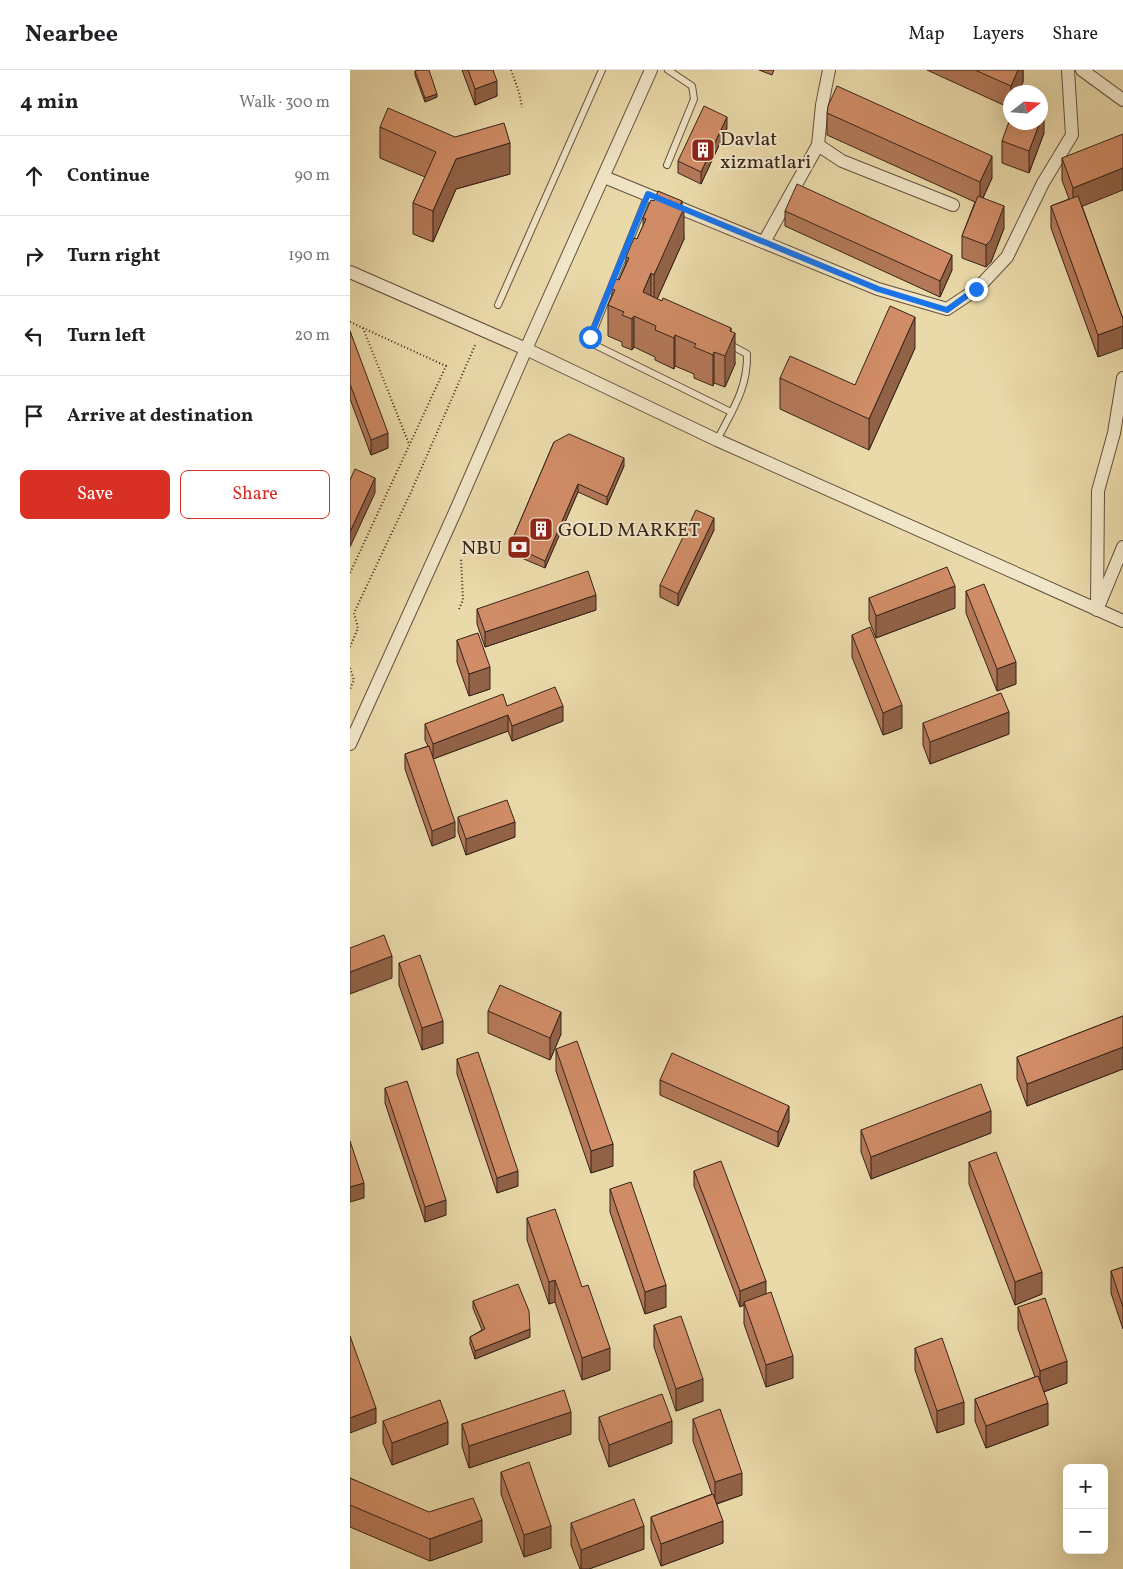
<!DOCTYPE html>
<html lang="en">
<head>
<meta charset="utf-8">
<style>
	body { margin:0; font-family:Vollkorn,serif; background:#f6f6f6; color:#202124 }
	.controls { position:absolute; right:15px; bottom:15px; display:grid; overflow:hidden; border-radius:8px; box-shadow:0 5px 20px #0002 }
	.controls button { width:45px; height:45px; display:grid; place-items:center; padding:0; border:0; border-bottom:1px solid #e0e0e0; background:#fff; color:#202124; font:25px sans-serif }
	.compass { position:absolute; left:653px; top:15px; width:45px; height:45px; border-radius:50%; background:#fff; box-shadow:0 5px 20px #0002; rotate:73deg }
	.stop { position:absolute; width:15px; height:15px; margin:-11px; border:4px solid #1a73e8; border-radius:50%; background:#fff }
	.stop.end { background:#1a73e8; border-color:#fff; box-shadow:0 1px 5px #0008 }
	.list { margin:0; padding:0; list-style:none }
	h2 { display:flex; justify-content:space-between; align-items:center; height:65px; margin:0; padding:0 20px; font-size:21px }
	h2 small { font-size:16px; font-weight:400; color:#757577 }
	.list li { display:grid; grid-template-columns:32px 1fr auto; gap:15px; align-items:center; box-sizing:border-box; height:80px; padding:0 20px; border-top:1px solid #e0e0e0 }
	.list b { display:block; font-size:19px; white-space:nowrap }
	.list em { font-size:16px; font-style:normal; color:#757577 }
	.actions { display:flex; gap:10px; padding:15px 20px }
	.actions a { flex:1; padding:11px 0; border:1px solid #d93025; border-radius:8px; text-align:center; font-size:18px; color:#d93025 }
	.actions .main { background:#d93025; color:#fff }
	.icon { flex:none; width:28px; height:28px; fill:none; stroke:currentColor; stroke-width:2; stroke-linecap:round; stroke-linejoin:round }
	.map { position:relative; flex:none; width:773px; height:1499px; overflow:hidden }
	header { display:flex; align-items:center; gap:30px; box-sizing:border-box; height:70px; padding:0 25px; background:#fff; border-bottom:1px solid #e0e0e0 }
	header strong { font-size:24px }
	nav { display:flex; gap:28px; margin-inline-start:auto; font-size:18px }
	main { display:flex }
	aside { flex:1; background:#fff }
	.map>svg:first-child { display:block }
</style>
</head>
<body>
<header>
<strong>Nearbee</strong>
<nav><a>Map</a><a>Layers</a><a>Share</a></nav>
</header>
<main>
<aside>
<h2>4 min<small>Walk · 300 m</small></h2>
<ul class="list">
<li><svg class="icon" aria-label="ahead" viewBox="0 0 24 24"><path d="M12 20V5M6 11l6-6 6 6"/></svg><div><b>Continue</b></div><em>90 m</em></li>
<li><svg class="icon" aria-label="right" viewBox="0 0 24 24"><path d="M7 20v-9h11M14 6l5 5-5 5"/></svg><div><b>Turn right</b></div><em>190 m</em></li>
<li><svg class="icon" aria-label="left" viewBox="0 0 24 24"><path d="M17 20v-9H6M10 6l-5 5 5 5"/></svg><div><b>Turn left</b></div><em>20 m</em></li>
<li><svg class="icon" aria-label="arrive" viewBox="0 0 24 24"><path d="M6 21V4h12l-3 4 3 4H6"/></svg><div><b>Arrive at destination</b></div></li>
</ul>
<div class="actions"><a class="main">Save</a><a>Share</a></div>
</aside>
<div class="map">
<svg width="773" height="1499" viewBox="0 0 773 1499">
	<rect width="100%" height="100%" fill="#ead9a9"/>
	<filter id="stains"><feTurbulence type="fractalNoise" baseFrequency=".004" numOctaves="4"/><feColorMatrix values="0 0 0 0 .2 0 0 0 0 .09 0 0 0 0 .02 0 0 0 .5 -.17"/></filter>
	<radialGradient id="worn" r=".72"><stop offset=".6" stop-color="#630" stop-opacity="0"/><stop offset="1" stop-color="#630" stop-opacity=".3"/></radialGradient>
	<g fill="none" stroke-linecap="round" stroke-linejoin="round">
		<!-- lane casing -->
		<g stroke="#63503e" stroke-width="8">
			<g id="lane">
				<polyline points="317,95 344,29 342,16 318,0"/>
				<polyline points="298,125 241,267 247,276 381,342"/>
				<polyline points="148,235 252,0"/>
				<path d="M 367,370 C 382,341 398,318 397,284 L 377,273"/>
			</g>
		</g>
		<!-- street casing -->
		<g stroke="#63503e" stroke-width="14">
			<g id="street">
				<polyline points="479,0 472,35 468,75 492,91 603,135"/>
				<polyline points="732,0 773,30"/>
				<polyline points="254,107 528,219 597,239 627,219 657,187 693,113 722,65 718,0"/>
				<polyline points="414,172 468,75"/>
				<polyline points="0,202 176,279 367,370 773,551"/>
				<polyline points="749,535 773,477"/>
				<polyline points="747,540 748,421 764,363 773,308"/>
				<polyline points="0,674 106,440 176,279 301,0"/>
			</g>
		</g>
		<!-- path -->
		<g stroke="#36231a" stroke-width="2" stroke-dasharray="1 2.5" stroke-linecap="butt">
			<polyline points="161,0 169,22 172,37"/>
			<polyline points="0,252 96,296 0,503"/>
			<polyline points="13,258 59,374"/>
			<polyline points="109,539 113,530 111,488"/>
			<polyline points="0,577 8,558 4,543 61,422 126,273"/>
			<polyline points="0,598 4,610 0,619"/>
		</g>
		<!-- lane -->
		<use href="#lane" stroke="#f1e6c7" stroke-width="6"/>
		<!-- street -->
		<use href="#street" stroke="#f1e6c7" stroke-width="12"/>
	</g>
	<!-- wall -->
	<g fill="#b37858" stroke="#36231a">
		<polygon points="112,0 143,0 147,26 125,35"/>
		<polygon points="409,0 424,0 422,5"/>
		<polygon points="577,0 673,0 673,12 668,22 660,22 660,38"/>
		<polygon points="65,1 87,27 75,32 65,5"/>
		<polygon points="477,43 642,108 633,128 654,158 641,192 636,197 612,188 612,166 625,132 477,65"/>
		<polygon points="30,57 160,104 106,119 83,172 63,164 63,133 75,107 30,88"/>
		<polygon points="377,58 351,114 328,103 328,91"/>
		<polygon points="694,63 679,103 652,93 652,71"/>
		<polygon points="712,88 732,136 773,249 748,287 701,158 701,136 719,129 712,110"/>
		<polygon points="304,131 332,137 334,169 307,229 381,261 385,294 375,317 364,313 363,316 344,308 344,304 325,296 324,299 305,290 305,287 284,277 282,280 272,276 272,272 258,266 258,235 262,226 262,219 269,210 276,193 276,187 287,169 293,156 293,148"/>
		<polygon points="435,141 602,200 590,227 435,156"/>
		<polygon points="0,261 38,378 21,385 0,329"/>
		<polygon points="565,278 519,380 430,339 430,308 505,315"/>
		<polygon points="204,372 274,396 257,435 228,422 195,498 160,483 160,475"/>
		<polygon points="364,460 328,536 310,527 310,515"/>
		<polygon points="616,521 666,614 647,621 616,543"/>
		<polygon points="519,528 605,538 526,568 519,550"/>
		<polygon points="127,539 246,540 135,577 127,554"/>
		<polygon points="502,565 552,658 533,665 502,587"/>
		<polygon points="107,570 140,619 119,626 107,592"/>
		<polygon points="157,636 213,651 162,671 158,661 83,689 105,767 82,776 55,699 55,684 78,676 75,670 75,654"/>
		<polygon points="573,653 659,664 580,694 573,675"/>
		<polygon points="108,747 165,767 116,785 108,762"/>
		<polygon points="49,893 93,973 72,980 49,915"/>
		<polygon points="138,941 211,964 200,990 138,963"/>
		<polygon points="773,946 773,999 677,1036 667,1009 667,987"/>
		<polygon points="206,979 263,1096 241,1103 206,1001"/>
		<polygon points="107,989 168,1116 147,1123 107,1004"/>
		<polygon points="310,1010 439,1051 428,1077 310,1025"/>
		<polygon points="35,1018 96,1145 75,1152 35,1033"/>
		<polygon points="511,1060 641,1063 521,1109 511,1082"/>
		<polygon points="619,1092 692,1224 665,1235 619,1114"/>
		<polygon points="344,1101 416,1224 443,1308 416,1317 394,1254 394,1235 390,1237 344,1116"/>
		<polygon points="260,1119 316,1237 295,1244 260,1142"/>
		<polygon points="177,1148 260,1300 232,1310 205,1232 199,1234 177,1170"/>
		<polygon points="773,1197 773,1259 761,1223 761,1201"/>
		<polygon points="123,1231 180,1267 125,1289 120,1274 120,1267 132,1260 123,1238"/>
		<polygon points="668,1237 717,1313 694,1322 698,1355 636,1378 625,1351 625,1329 685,1307 668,1259"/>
		<polygon points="304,1255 353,1331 326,1341 304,1277"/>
		<polygon points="565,1278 614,1354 587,1363 565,1300"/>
		<polygon points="249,1347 322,1373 259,1397 249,1369"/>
		<polygon points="343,1349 392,1425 367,1434 373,1473 311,1496 301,1469 301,1447 362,1424 343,1371"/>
		<polygon points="33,1351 98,1374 42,1395 33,1373"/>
		<polygon points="112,1354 221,1364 119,1398 112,1376"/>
		<polygon points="151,1402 201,1478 174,1487 151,1424"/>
		<polygon points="0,1408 132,1472 80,1491 0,1457"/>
		<polygon points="221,1453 294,1479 239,1499 230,1499 221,1475"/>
	</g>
	<!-- shaded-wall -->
	<g fill="#926247" stroke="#36231a">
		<polygon points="668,0 673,0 673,12 668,22 661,22 661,16"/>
		<polygon points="147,11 147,26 125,35 125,19"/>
		<polygon points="87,24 87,27 75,32 75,28"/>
		<polygon points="694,41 694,63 679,103 679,81 690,52 690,50"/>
		<polygon points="377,47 377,58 351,114 351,102"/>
		<polygon points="160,73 160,104 106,119 83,172 83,141 106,89"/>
		<polygon points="642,86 642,108 630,134 630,112"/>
		<polygon points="773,98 773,120 723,140 723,118"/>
		<polygon points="332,131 332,142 334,138 334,169 304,236 304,205"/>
		<polygon points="654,136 654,158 641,192 636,197 636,175"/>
		<polygon points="602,185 602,200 590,227 590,211"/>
		<polygon points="301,203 301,234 293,222"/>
		<polygon points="284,246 284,277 282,280 282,249"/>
		<polygon points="565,247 565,278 519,380 519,349"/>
		<polygon points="773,256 773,278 748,287 748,265"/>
		<polygon points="381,258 381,272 385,263 385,294 375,317 375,286"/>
		<polygon points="325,265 325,296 324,299 324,268"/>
		<polygon points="364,282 364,313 363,316 363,285"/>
		<polygon points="38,363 38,378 21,385 21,370"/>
		<polygon points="274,388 274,396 257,435 257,427"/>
		<polygon points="25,408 25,423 0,477 0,462"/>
		<polygon points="228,414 228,422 195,498 195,491"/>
		<polygon points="364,448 364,460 328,536 328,524"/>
		<polygon points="605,516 605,538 526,568 526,546"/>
		<polygon points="246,525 246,540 135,577 135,562"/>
		<polygon points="666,592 666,614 647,621 647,599"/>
		<polygon points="140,597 140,619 119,626 119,604"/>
		<polygon points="552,635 552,658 533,665 533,643"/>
		<polygon points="213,636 213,651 162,671 162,656"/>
		<polygon points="659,642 659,664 580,694 580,672"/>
		<polygon points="158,645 158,661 83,689 83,674"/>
		<polygon points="105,752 105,767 82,776 82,761"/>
		<polygon points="165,752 165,767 116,785 116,769"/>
		<polygon points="42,886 42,908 0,924 0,902"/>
		<polygon points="211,942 211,964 200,990 200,968"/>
		<polygon points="93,951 93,973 72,980 72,958"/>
		<polygon points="773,977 773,999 677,1036 677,1014"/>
		<polygon points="439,1036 439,1051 428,1077 428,1062"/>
		<polygon points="641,1041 641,1063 521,1109 521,1087"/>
		<polygon points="263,1074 263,1096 241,1103 241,1081"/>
		<polygon points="168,1101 168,1116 147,1123 147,1108"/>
		<polygon points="14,1113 14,1128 0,1132 0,1117"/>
		<polygon points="96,1130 96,1145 75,1152 75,1137"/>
		<polygon points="692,1202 692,1224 665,1235 665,1212"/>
		<polygon points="205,1210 205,1232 199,1234 199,1212"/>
		<polygon points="416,1211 416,1226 394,1232 394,1235 390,1237 390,1221"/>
		<polygon points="316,1215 316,1237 295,1244 295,1222"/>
		<polygon points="180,1259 180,1267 125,1289 125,1281"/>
		<polygon points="260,1278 260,1300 232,1310 232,1288"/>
		<polygon points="443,1286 443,1308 416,1317 416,1295"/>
		<polygon points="717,1291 717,1313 690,1323 690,1301"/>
		<polygon points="353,1309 353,1331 326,1341 326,1319"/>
		<polygon points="614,1332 614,1354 587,1363 587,1341"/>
		<polygon points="698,1333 698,1355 636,1378 636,1356"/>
		<polygon points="26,1338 26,1353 0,1363 0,1348"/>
		<polygon points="221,1342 221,1364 119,1398 119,1376"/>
		<polygon points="322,1351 322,1373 259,1397 259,1375"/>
		<polygon points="98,1352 98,1374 42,1395 42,1373"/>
		<polygon points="392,1403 392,1425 365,1434 365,1412"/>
		<polygon points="132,1450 132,1472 80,1491 80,1469"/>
		<polygon points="373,1451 373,1473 311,1496 311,1474"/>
		<polygon points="201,1456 201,1478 174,1487 174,1465"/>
		<polygon points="294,1456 294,1479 239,1499 231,1499 231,1480"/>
	</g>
	<!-- building -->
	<g fill="#d08c66" stroke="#36231a">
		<polygon points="68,0 79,0 87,24 75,28 65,1"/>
		<polygon points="118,0 143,0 147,11 125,19"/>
		<polygon points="625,0 668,0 661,16"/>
		<polygon points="487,16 642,86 630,112 477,43 478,36"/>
		<polygon points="354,36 377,47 351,102 328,91"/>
		<polygon points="38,38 105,67 154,53 160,73 106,89 83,141 63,133 86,82 30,57"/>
		<polygon points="690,40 694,41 690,50"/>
		<polygon points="660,49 660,52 690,52 679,81 652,71"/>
		<polygon points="773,64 773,98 723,118 712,88"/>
		<polygon points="447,114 602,185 590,211 435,141"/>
		<polygon points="308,121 332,131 330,136 334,138 304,205 301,203 293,222 312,231 313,228 381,258 380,261 385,263 375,286 364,282 363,285 344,277 346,274 325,265 324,268 305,260 306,256 284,246 282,249 272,245 274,242 258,235 265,220 262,219 266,209 269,210 279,188 276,187 284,168 287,169 296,149 293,148 301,130 304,131"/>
		<polygon points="628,126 654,136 641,170 636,175 612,166"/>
		<polygon points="728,126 773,249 773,256 748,265 701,136"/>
		<polygon points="540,236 565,247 519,349 430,308 440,286 505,315"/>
		<polygon points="0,261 38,363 21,370 0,314"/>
		<polygon points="219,364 274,388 257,427 228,414 195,491 160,475 204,372"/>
		<polygon points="5,399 25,408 0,462 0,410"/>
		<polygon points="346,440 364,448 328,524 310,515"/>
		<polygon points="597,497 605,516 526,546 519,528"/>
		<polygon points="238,501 246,525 135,562 127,539"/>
		<polygon points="634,514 666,592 647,599 616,521"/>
		<polygon points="520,557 552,635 533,643 502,565"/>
		<polygon points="128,563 140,597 119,604 107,570"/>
		<polygon points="205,617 213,636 162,656 158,645 83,674 75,654 153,624 157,636"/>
		<polygon points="651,623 659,642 580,672 573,653"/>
		<polygon points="79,676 105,752 82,761 55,684"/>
		<polygon points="157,730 165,752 116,769 108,747"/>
		<polygon points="34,865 42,886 0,902 0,878"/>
		<polygon points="70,885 93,951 72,958 49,893"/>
		<polygon points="150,915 211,942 200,968 138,941"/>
		<polygon points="773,946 773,977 677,1014 667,987"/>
		<polygon points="227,971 263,1074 241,1081 206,979"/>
		<polygon points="128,982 168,1101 147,1108 107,989"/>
		<polygon points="322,983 439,1036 428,1062 310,1010"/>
		<polygon points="57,1011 96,1130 75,1137 35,1018"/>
		<polygon points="631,1014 641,1041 521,1087 511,1060"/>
		<polygon points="0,1071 14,1113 0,1117"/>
		<polygon points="646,1082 692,1202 665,1212 619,1092"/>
		<polygon points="371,1091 416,1211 390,1221 344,1101"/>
		<polygon points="281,1112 316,1215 295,1222 260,1119"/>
		<polygon points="205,1139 232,1217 238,1215 260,1278 232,1288 205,1210 199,1212 177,1148"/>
		<polygon points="773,1197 773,1237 761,1201"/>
		<polygon points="168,1214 179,1241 180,1259 125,1281 120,1267 135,1259 123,1231"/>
		<polygon points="421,1222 443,1286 416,1295 394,1232"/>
		<polygon points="695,1228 717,1291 690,1301 668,1237"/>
		<polygon points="331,1246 353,1309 326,1319 304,1255"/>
		<polygon points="0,1266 26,1338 0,1348"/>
		<polygon points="592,1268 614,1332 587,1341 565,1278"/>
		<polygon points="688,1306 698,1333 636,1356 625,1329"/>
		<polygon points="214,1320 221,1342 119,1376 112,1354"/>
		<polygon points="312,1324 322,1351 259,1375 249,1347"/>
		<polygon points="90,1330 98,1352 42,1373 33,1351"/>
		<polygon points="370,1339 392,1403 365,1412 343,1349"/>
		<polygon points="179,1392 201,1456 174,1465 151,1402"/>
		<polygon points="0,1408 79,1442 123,1428 132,1450 80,1469 0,1435"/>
		<polygon points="363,1424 373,1451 311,1474 301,1447"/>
		<polygon points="284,1429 294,1456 231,1480 221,1453"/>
	</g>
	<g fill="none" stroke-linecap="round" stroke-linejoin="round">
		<!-- route -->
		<polyline stroke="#1a73e8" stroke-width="6" points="240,267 298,124 528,219 597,240 626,219"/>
	</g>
	<!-- icons -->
	<defs>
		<g id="building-square" transform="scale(1.25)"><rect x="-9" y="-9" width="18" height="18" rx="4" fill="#8f2418" stroke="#f1e6c7"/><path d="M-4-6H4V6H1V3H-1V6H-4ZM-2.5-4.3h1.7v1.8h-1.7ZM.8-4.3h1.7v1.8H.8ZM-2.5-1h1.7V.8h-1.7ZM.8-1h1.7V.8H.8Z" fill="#fff"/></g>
		<g id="bank-square" transform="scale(1.25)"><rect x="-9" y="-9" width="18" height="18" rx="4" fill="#8f2418" stroke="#f1e6c7"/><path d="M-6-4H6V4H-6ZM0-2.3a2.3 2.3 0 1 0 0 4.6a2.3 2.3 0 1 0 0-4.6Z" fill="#fff"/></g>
	</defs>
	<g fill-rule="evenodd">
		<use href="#building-square" x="353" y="80"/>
		<use href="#building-square" x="191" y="459"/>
		<use href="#bank-square" x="169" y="477"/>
	</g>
	<g text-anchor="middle" stroke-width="4" stroke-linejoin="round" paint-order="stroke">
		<!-- poi labels -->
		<g font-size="20" fill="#36231a" stroke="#f1e6c7" text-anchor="start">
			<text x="370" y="75">Davlat<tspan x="370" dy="23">xizmatlari</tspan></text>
			<text x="208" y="466">GOLD MARKET</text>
			<text x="152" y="484" text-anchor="end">NBU</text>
		</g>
	</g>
	<rect width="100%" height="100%" filter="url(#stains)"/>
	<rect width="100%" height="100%" fill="url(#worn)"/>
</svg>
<div class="controls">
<button>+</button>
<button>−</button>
</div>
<svg class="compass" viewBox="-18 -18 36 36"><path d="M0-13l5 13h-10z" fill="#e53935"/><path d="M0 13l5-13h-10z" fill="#757577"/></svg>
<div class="stop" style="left:240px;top:267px"></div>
<div class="stop end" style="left:626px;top:219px"></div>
</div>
</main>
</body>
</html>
